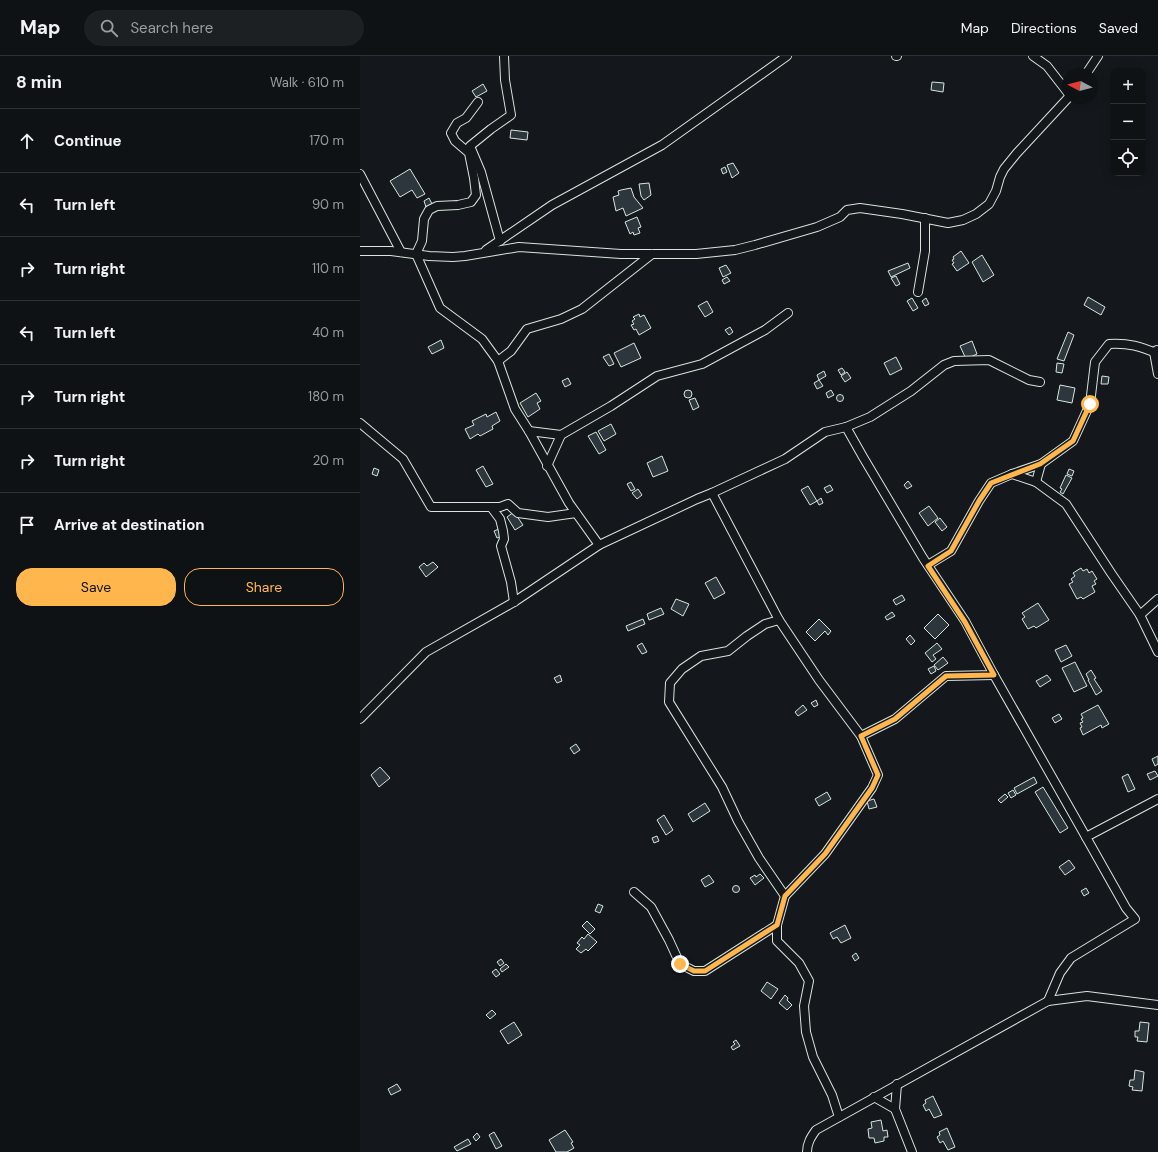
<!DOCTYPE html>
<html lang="en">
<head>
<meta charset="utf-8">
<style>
	body { margin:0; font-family:"DM Sans",sans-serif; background:#1d2022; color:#f1f3f6 }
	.controls { position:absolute; right:12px; top:12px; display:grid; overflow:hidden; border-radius:8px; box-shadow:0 2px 10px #0003 }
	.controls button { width:36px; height:36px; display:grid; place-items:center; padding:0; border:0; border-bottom:1px solid #2f3234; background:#0f1215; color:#f1f3f6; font:20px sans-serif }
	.compass { position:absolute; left:702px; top:12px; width:36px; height:36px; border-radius:50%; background:#0f1215; box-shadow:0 2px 10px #0003; rotate:277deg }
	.stop { position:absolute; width:12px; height:12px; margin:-9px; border:3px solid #ffb74d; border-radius:50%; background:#fff }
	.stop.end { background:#ffb74d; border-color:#fff; box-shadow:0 1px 4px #0008 }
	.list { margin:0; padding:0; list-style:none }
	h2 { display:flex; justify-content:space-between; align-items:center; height:52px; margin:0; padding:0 16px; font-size:17px }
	h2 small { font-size:13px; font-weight:400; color:#9b9ea0 }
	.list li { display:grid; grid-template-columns:26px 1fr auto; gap:12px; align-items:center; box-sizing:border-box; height:64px; padding:0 16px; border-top:1px solid #2f3234 }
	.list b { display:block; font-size:15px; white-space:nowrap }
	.list em { font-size:13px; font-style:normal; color:#9b9ea0 }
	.actions { display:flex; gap:8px; padding:12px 16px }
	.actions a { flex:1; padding:9px 0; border:1px solid #ffb74d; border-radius:16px; text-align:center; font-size:14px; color:#ffb74d }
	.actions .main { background:#ffb74d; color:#111 }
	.icon { flex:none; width:22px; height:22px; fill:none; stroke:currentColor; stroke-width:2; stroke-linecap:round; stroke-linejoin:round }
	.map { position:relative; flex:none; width:798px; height:1096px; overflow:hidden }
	header { display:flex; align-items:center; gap:24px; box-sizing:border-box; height:56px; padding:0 20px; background:#0f1215; border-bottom:1px solid #2f3234 }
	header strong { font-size:19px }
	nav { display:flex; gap:22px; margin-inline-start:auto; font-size:14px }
	.search { width:280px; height:36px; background:#1d2022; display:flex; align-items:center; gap:10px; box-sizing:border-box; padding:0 14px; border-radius:22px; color:#9b9ea0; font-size:15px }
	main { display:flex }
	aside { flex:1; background:#0f1215 }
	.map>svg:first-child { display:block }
</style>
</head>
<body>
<header>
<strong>Map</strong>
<div class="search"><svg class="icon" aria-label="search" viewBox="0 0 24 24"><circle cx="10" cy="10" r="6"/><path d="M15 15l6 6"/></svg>Search here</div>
<nav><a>Map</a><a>Directions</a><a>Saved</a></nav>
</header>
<main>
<aside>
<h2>8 min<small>Walk · 610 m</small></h2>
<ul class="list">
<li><svg class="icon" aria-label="ahead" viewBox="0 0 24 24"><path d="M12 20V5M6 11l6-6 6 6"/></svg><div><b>Continue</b></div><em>170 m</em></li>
<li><svg class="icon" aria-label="left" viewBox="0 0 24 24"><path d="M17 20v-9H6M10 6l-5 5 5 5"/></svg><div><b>Turn left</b></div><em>90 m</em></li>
<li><svg class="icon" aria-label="right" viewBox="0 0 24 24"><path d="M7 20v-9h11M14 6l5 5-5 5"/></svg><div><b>Turn right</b></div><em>110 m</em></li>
<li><svg class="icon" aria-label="left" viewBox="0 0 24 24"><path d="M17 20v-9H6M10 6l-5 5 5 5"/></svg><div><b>Turn left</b></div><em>40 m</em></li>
<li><svg class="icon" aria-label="right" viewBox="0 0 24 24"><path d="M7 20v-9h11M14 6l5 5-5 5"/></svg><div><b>Turn right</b></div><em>180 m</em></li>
<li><svg class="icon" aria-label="right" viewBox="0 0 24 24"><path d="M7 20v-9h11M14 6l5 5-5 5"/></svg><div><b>Turn right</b></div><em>20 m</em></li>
<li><svg class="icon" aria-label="arrive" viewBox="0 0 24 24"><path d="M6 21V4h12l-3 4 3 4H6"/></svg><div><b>Arrive at destination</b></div></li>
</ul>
<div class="actions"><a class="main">Save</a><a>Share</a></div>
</aside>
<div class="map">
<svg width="798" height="1096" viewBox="0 0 798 1096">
	<rect width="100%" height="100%" fill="#14181c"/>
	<!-- building -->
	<g fill="#2c363c" stroke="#d8e6dc">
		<polygon points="572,26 584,27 583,36 571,34"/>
		<polygon points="123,28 127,35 116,41 112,35"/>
		<polygon points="151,74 168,76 167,84 150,82"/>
		<polygon points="373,107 379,117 372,122 367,109"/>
		<polygon points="365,111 367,116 363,118 361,113"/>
		<polygon points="50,113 65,138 57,142 52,134 40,141 30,125"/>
		<polygon points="289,127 291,139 284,144 281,140 279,128"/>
		<polygon points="271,132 274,141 283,152 266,160 263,152 256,155 253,141 259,139 258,135 261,134"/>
		<polygon points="69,142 72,148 66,151 64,145"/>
		<polygon points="277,161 281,171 278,172 280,177 274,179 273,176 270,178 265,166"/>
		<polygon points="601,195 609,207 597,215 592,208 594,207 592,204 594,203 593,201"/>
		<polygon points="622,199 634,219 623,226 612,206"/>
		<polygon points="548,207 550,212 531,221 528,215"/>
		<polygon points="366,209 371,217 363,221 359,212"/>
		<polygon points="536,220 540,228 536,230 531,222"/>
		<polygon points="367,221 370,225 364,228 362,224"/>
		<polygon points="728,241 745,251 741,259 724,249"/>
		<polygon points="552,242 558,252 553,255 547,245"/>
		<polygon points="566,242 569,248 565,250 562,245"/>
		<polygon points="347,245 353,256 345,261 338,250"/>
		<polygon points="279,258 280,261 284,259 291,272 279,279 276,273 274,274 271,269 274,268 272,265 275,263 273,261"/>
		<polygon points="370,271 373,276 369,279 365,274"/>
		<polygon points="708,276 714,279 704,305 697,303"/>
		<polygon points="81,284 84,292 72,298 68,291"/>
		<polygon points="612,285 617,298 606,303 600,290"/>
		<polygon points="274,287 281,302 261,311 254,297"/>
		<polygon points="249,298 254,308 249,310 243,301"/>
		<polygon points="536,301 542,313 530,319 524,307"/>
		<polygon points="697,307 704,308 702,317 696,316"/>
		<polygon points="482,312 485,316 481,319 478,314"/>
		<polygon points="464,315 466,320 459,324 457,319"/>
		<polygon points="487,316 491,322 485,326 481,320"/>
		<polygon points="742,320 749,321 748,328 741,328"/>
		<polygon points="208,322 211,328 205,331 202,325"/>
		<polygon points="459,324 463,330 457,333 454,327"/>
		<polygon points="700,329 715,332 712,347 697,344"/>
		<polygon points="471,334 474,339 468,342 466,337"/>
		<circle cx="328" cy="338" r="4"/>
		<polygon points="176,337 181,345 177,347 180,353 168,361 160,347"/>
		<circle cx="480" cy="342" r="3.5"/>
		<polygon points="335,342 339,351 333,354 329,344"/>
		<polygon points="136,356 140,365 132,370 133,373 120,380 118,378 110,383 105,373 114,369 112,365 126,358 127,361"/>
		<polygon points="251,368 256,378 244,385 238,375"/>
		<polygon points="236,376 246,394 239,398 228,380"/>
		<polygon points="302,400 308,415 293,421 287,407"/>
		<polygon points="123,410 133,428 126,431 116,414"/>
		<polygon points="14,412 19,414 17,420 12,418"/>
		<polygon points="709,413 714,415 712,420 707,418"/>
		<polygon points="706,419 712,422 703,438 700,436 702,433 700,432"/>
		<polygon points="548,425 552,430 547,433 544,429"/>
		<polygon points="271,426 275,433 271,435 267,428"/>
		<polygon points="470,429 473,434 467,437 464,432"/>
		<polygon points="448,430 457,445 450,449 441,434"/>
		<polygon points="278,433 282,439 277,443 272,437"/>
		<polygon points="461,442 463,447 459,449 457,445"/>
		<polygon points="569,450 578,462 568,470 559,457"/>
		<polygon points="154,456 163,469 155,474 147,461"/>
		<polygon points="580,462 587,471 582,475 575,466"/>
		<polygon points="139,473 142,480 137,482 134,475"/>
		<polygon points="73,506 78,511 66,521 59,511 64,507 67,510"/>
		<polygon points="721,512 723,515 727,513 729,517 732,515 737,523 734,525 736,528 732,530 735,536 723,543 721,541 717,543 709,528 713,526 711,523 715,520 713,517"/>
		<polygon points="356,521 365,537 354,543 345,527"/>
		<polygon points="542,539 545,544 536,549 533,544"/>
		<polygon points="316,543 329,548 323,560 311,553"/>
		<polygon points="678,547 689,564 676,572 674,570 668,573 662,563 665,561 662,557"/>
		<polygon points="301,552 304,558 289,564 287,558"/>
		<polygon points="532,556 535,560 527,564 525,561"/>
		<polygon points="578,558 589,569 575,583 564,572"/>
		<polygon points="283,563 285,568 268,575 266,570"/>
		<polygon points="459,563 471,575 468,579 465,575 455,585 446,576"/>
		<polygon points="550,579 555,585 551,589 546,583"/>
		<polygon points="282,587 287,596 282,598 277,590"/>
		<polygon points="577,587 582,593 573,599 576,603 572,606 565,597"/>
		<polygon points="706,589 712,600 701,606 695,594"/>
		<polygon points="583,601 588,607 578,614 574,609"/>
		<polygon points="715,606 727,630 714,636 702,612"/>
		<polygon points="574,610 576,615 571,618 568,613"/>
		<polygon points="731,614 736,622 734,623 742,635 736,639 728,624 729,624 726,618"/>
		<polygon points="200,619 202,625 197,627 194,622"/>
		<polygon points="687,619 691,624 680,631 676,625"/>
		<polygon points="456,644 458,649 454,651 451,647"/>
		<polygon points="443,649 447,654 438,660 435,656"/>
		<polygon points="738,649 749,668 742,672 741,669 723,679 720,672 722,671 720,667 723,666 721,663 723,662 721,658"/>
		<polygon points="699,658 702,663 695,667 692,662"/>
		<polygon points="216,688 220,694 214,698 210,692"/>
		<polygon points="798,700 798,708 795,710 792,703"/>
		<polygon points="20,711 30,722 19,731 11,719"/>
		<polygon points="795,715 798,720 790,724 787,718"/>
		<polygon points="768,718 775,733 768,736 762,721"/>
		<polygon points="674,721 677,727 657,738 654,732"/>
		<polygon points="683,731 708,772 700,777 675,736"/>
		<polygon points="653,734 656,739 651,742 648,737"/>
		<polygon points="467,736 471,743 459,750 455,743"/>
		<polygon points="645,738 648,741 641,747 638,744"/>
		<polygon points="514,743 517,751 509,753 507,745"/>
		<polygon points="345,747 350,755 333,766 328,758"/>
		<polygon points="304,759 313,774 306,779 297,764"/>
		<polygon points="297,780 299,785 294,787 292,782"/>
		<polygon points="709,804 715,812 705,819 699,811"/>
		<polygon points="400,818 404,822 395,829 390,822 395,819 396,821"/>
		<polygon points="349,819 354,826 345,831 341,824"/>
		<circle cx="376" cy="833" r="3.5"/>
		<polygon points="726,832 729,837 724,840 721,835"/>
		<polygon points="238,848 243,850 240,857 235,855"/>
		<polygon points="227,865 235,873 230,878 222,870"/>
		<polygon points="485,869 491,882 481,887 477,881 473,883 470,877"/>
		<polygon points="228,878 237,886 228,895 226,893 221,897 216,893 220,889 217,887 222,881 224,883"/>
		<polygon points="496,897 499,902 495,905 492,900"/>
		<polygon points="141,903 144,907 140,910 137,906"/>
		<polygon points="146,908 149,911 142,916 140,913"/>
		<polygon points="136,913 140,918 136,921 132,916"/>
		<polygon points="407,926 418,933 411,943 401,935"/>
		<polygon points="425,939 428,942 427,944 432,949 427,954 419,947"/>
		<polygon points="132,954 136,958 130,963 126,959"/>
		<polygon points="154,966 162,979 148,988 140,975"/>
		<polygon points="780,966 789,967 787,986 777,985 778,981 775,981 775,975 779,975"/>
		<polygon points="376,984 380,990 373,994 371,991 375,988 373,986"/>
		<polygon points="775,1014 784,1016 782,1035 772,1034 773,1031 769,1030 770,1024 774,1024"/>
		<polygon points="37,1028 41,1034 31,1039 28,1033"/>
		<polygon points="573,1040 582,1059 574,1062 569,1053 566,1055 563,1049 566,1047 565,1044"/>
		<polygon points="521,1064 523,1075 527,1074 528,1081 524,1081 524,1085 515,1087 514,1082 509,1082 508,1073 512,1072 511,1066"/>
		<polygon points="587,1072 595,1091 588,1094 583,1085 580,1087 577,1081 580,1079 579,1076"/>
		<polygon points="205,1074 213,1086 211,1087 214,1092 207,1096 196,1096 189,1084"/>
		<polygon points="134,1076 142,1090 136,1093 129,1079"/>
		<polygon points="117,1077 120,1081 116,1085 113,1081"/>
		<polygon points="108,1083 111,1088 97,1095 94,1091"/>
	</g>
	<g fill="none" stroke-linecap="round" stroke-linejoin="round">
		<!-- street casing -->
		<g stroke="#d8e6dc" stroke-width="10">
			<g id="street">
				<polyline points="536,0 537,0"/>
				<polyline points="673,0 687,10 708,37"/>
				<polyline points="726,18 738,0"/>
				<polyline points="118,46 106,62 97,67 91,77 95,85 109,97 114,122 116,139 111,146 98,149 77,150 69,154 64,163 62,185 56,198 80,252 122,283 138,305 155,353 169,375 209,447 239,489 337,443 352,437 419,564 459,624 501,680 518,719 512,732 465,798 425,840 417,869 417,885 439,907 449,925 444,950 446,976 453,1001 472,1039 479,1061"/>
				<polyline points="0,118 41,196"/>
				<polyline points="140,185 121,116 110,90 131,73 151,59 145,24 144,0"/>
				<polyline points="126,194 192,149 302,89 427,0"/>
				<polyline points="0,195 31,195 69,200 93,201 105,200 159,191 261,198 336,198 375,194 395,189 457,171 480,161 487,154 500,152 542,158 588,167 603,164 616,158 629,148 636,135 640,121 644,113 657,97 708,42"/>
				<polyline points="558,236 565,195 565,162"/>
				<polyline points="797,294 794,296 798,318"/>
				<polyline points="138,305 151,295 167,273 201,263 222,253 292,198"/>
				<polyline points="0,367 43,403 71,451 131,451 140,463 143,475 144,483 141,490 151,526 154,546"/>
				<polyline points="486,371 510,361 551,335 584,309 594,305 629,304 669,324 680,326"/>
				<polyline points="169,375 201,379"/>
				<polyline points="187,410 201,379 251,350 297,320 342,308 405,274 428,257"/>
				<path d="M 652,418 L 681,408 L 713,385 L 730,348 L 735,306 L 749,288 C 769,287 780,290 798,298"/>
				<polyline points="676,426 681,408"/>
				<polyline points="352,437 425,403 465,376 486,371 503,401 563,502 605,565 634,619 586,620 535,663 501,680"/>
				<polyline points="131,451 140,451 148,448 158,457 188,461 216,457"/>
				<polyline points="568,509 591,495 619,445 631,427 652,418 676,426 706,448 751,517 780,559 798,596"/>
				<polyline points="780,559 798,543"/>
				<polyline points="419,564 405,568 387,580 368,595 341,600 322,613 310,627 309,646 362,731 378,765 399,802 425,840"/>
				<polyline points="634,619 726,781"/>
				<polyline points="0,663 66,596 154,546 239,489"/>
				<polyline points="274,836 291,851 309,884 320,908 334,915 345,915 417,869"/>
				<polyline points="688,945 700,917 711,902 775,863 766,852 726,781 798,743"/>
				<polyline points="537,1028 535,1053 552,1096"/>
				<polyline points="514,1041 535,1053"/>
				<path d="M 447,1096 C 447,1087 451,1081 456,1074 L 688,945 L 727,940 L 798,949"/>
			</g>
		</g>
		<!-- street -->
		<use href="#street" stroke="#14181c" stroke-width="8"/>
	</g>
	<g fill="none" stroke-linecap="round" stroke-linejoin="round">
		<!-- route -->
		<polyline stroke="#ffb74d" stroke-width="5" points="320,908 334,915 345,915 417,869 425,840 465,798 512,732 518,719 501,680 535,663 586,620 634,619 605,566 568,510 591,495 619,445 631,427 680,408 713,385 730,348"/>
	</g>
</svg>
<div class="controls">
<button>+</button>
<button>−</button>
<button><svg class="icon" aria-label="locate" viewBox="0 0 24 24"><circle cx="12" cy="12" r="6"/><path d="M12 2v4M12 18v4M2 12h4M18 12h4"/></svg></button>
</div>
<svg class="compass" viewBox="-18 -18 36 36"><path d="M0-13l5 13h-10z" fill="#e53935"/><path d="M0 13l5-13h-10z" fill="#9b9ea0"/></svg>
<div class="stop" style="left:730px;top:348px"></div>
<div class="stop end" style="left:320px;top:908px"></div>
</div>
</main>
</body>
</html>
